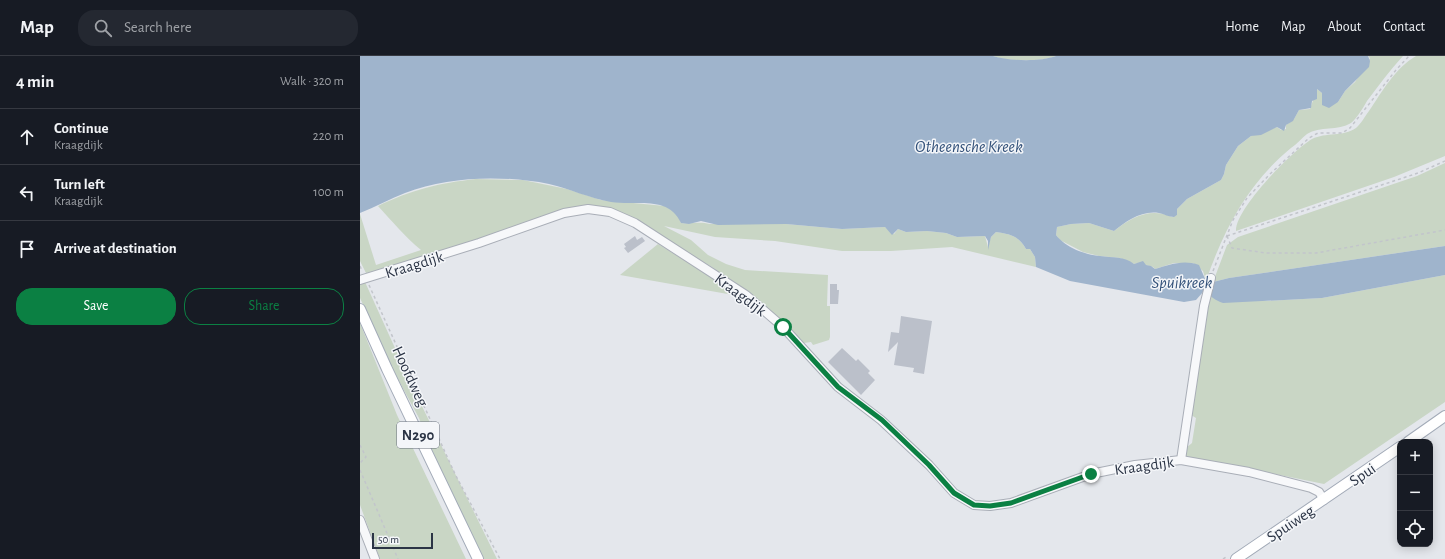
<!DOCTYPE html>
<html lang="en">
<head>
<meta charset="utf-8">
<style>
	body { margin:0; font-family:"Alegreya Sans",sans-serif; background:#242831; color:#f1f3f6 }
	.controls { position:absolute; right:12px; bottom:12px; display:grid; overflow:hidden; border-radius:8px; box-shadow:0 2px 10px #0003 }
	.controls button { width:36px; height:36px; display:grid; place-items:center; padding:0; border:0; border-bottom:1px solid #363941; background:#171b24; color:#f1f3f6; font:20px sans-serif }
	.scale { position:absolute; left:12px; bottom:10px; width:61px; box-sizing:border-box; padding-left:4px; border:2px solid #2b3445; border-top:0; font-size:11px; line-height:14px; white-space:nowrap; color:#2b3445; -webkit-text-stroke:3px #f4f6f9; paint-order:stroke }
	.stop { position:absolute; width:12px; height:12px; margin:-9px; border:3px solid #0b8043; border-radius:50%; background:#fff }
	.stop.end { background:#0b8043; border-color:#fff; box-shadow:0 1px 4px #0008 }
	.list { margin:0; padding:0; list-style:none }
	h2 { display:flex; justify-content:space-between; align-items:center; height:52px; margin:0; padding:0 16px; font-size:17px }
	h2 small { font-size:13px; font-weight:400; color:#9ea1a6 }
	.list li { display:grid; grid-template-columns:26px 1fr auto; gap:12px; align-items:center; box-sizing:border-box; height:56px; padding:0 16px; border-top:1px solid #363941 }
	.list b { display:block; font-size:15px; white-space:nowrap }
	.list p { margin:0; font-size:13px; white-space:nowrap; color:#9ea1a6 }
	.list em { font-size:13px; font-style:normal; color:#9ea1a6 }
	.actions { display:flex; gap:8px; padding:12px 16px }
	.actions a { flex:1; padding:9px 0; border:1px solid #0b8043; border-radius:16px; text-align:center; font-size:14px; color:#0b8043 }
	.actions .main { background:#0b8043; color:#fff }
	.icon { flex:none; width:22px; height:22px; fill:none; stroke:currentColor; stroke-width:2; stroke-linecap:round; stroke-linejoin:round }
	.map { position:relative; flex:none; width:1085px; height:503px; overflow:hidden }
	header { display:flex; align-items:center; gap:24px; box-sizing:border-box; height:56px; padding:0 20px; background:#171b24; border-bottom:1px solid #363941 }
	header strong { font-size:19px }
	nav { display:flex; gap:22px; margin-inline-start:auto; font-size:14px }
	.search { width:280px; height:36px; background:#242831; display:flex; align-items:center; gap:10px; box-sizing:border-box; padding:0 14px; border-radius:16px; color:#9ea1a6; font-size:15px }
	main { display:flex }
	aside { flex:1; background:#171b24 }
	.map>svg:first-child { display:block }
</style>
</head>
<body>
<header>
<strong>Map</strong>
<div class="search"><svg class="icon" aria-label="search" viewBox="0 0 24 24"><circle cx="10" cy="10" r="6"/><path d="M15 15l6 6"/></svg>Search here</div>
<nav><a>Home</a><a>Map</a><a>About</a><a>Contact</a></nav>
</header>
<main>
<aside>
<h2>4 min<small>Walk · 320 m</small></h2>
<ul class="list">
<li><svg class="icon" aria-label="ahead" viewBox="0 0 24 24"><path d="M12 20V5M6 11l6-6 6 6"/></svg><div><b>Continue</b><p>Kraagdijk</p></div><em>220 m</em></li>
<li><svg class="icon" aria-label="left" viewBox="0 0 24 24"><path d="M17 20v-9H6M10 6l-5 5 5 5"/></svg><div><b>Turn left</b><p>Kraagdijk</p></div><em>100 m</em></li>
<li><svg class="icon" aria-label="arrive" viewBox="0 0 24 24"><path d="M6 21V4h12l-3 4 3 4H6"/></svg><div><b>Arrive at destination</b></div></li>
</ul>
<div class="actions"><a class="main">Save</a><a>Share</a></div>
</aside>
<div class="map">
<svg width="1085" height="503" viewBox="0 0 1085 503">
	<rect width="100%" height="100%" fill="#e4e7ec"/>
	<!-- green -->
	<g fill="#c9d6c5">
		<path d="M 633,0 L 696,0 C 680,6 649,6 633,0 Z"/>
		<path d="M 1008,0 L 1043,0 C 1030,14 1019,29 1007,45 C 1003,52 997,62 991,67 C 978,75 960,70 947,78 C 942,82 937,88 931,92 C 888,127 864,173 846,225 L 843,215 L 833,207 L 814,207 L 795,213 L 793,211 L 778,207 L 774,208 L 760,202 L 739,200 L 723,196 L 700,184 L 696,179 L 697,171 L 711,168 L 729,167 L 754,175 C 771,161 791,151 812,161 L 817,159 L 817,153 L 827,143 L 861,124 L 864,118 L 866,109 L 878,90 L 891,80 L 917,71 L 921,74 L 926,73 L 926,69 L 934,63 L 939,54 L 950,53 L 957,33 L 962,37 L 962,49 L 978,46 L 985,35 L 995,26 L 1010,2 Z"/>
		<path d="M 1056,0 L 1085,0 L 1085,100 L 1034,121 L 876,175 C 875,153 933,94 952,83 C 966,76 983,81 996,72 C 1001,68 1005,60 1009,55 C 1022,36 1035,12 1056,0 Z"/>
		<polygon points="1085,107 1085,190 869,222 853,226 867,189 878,181 1057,120"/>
		<path d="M 116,123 L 163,124 L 207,133 L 241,144 L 305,150 L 317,157 L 321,167 C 332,168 339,165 350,168 L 426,168 L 482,173 L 525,171 L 534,178 L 538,173 L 546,176 L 567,175 L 586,177 L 597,181 L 625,180 L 628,191 L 631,181 L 636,176 C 650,178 659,180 666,193 L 670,193 L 675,201 L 676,211 L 592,191 L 531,195 L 482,195 L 415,185 L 355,181 L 304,170 L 331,184 L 348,199 L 366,208 L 385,214 L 468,219 L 467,250 L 470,250 L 470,281 L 469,284 L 453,289 L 451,286 L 444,287 L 436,281 L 417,260 L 352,211 L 311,187 L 234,151 L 17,216 L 6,217 L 0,205 L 0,158 L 16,209 L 61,194 C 45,181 32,165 18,150 C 51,134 79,127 116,123 Z"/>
		<polygon points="298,188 371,233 379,240 260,219"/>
		<polygon points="1085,219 1085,346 964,428 825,400 826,392 832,387 836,362 831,359 846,251 850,238 907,245 962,242"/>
		<polygon points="5,226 54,334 137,503 124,503 72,397 59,362 33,314 0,242 0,228"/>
		<polygon points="0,267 37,359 106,503 20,503 0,449"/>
	</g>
	<!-- water -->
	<path fill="#9fb4cc" d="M 0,0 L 633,0 C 649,5 680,6 696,0 L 1008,0 L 1010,5 L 1009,11 L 985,35 L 978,46 L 969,52 L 962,49 L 962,37 L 957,33 L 957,43 L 952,45 L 951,52 L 939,54 L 933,65 L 926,69 L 924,75 L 917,71 L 901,79 L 891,80 L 878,90 L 866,109 L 864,118 L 861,124 L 827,143 L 817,153 L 817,159 L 814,161 C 809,161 804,158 799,157 C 782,154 766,165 754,175 L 729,167 L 711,168 L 697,171 L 696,179 C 705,191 725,199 740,200 C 752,202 765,200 774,208 L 783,205 L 786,209 L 791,210 L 795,213 C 809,209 823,203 839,209 L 846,225 L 853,226 L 869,222 L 1085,190 L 1085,219 L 962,242 L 863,247 C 855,245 851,239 843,236 L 836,244 L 824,246 L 710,225 L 676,211 L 675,201 L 670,193 L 666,193 C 659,180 650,178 636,176 L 631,181 L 628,194 L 628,185 L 625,180 L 597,181 L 586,177 L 567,175 L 546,176 L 538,173 L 532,179 L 525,171 L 482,173 L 426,168 L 358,169 L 341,165 L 329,168 L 321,167 C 308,139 277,150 251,146 C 229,142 210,133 189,128 C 143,119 89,120 45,137 C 30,143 15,151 0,157 Z"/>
	<!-- building -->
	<g fill="#bbc0ca">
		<polygon points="275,180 277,184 282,181 285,185 268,197 264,192 266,191 264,188"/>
		<polygon points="470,228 477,228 477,234 479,234 478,248 470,248"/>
		<polygon points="541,260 572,265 564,318 553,316 554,312 534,309 538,286 528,296 531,276 539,277"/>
		<polygon points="482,292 496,305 498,303 510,315 508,317 515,324 501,339 468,306"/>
	</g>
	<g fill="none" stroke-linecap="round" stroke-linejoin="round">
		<!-- minor casing -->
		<g stroke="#a9aeb7" stroke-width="10">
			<g id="minor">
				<polyline points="0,224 119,187 204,157 228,153 250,156 275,167 386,239 423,271 478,331 521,364 569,409 594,437 614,449 630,450 651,447 731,418 775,409 821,404 889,416 951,432 959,436 964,444"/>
				<polyline points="821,404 844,250 851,222"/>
				<polyline points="0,464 15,503"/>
			</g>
		</g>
		<!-- major casing -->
		<g stroke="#a3abb8" stroke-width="12">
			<g id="major">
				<polyline points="0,253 27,313 118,503"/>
				<polyline points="1048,386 1085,360"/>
				<polyline points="876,503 1040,391"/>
			</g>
		</g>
		<!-- path -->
		<g stroke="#c2c5cb" stroke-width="1.5" stroke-dasharray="3 3" stroke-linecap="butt">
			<polyline points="867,180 1058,117 1085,105"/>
			<polyline points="867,180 872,192 906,197 956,197 1085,174"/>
			<polyline points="0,210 2,215"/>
			<polyline points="853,215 873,164 887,142 910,118 949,82 958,77 982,77 990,72 1036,14 1049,0"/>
			<polyline points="9,229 95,418 140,503"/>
			<polyline points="0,389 6,401 0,407"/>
			<polyline points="0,414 38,503"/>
			<polyline points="863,503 868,500"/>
		</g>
		<!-- minor -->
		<use href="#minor" stroke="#f7f8fa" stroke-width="8"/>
		<!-- major -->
		<use href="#major" stroke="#fff" stroke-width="10"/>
	</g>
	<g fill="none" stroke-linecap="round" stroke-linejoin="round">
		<!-- route -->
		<polyline stroke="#0b8043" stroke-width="5" points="423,271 478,331 522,364 569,409 594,437 614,449 630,450 651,447 731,418"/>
	</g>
	<g text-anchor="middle" stroke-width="3" stroke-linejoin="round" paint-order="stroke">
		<!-- shield labels -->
		<rect fill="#f4f6f9" stroke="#676e7b" stroke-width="1" x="37" y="366" width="42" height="26" rx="3"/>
		<g font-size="15" font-weight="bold" fill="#2b3445">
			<text x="58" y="384">N290</text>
		</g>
		<!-- street labels -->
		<g font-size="16" fill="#2b3445" stroke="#f4f6f9">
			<text transform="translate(54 208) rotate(-17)" y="6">Kraagdijk</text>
			<text transform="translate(381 238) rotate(37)" y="6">Kraagdijk</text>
			<text transform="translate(51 320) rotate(65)" y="6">Hoofdweg</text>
			<text transform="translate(784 409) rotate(-8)" y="6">Kraagdijk</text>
			<text transform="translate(1002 418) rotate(-35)" y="6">Spui</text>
			<text transform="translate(930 467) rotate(-34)" y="6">Spuiweg</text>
		</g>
		<!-- water labels -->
		<g font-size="17" font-style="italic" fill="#34527a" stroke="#f4f6f9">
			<text x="609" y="96">Otheensche Kreek</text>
			<text x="822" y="232">Spuikreek</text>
		</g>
	</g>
</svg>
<div class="controls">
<button>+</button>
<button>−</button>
<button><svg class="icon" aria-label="locate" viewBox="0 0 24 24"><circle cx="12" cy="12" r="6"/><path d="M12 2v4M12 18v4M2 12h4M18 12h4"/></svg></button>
</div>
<div class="scale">50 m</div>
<div class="stop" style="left:423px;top:271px"></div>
<div class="stop end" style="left:731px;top:418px"></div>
</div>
</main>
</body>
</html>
